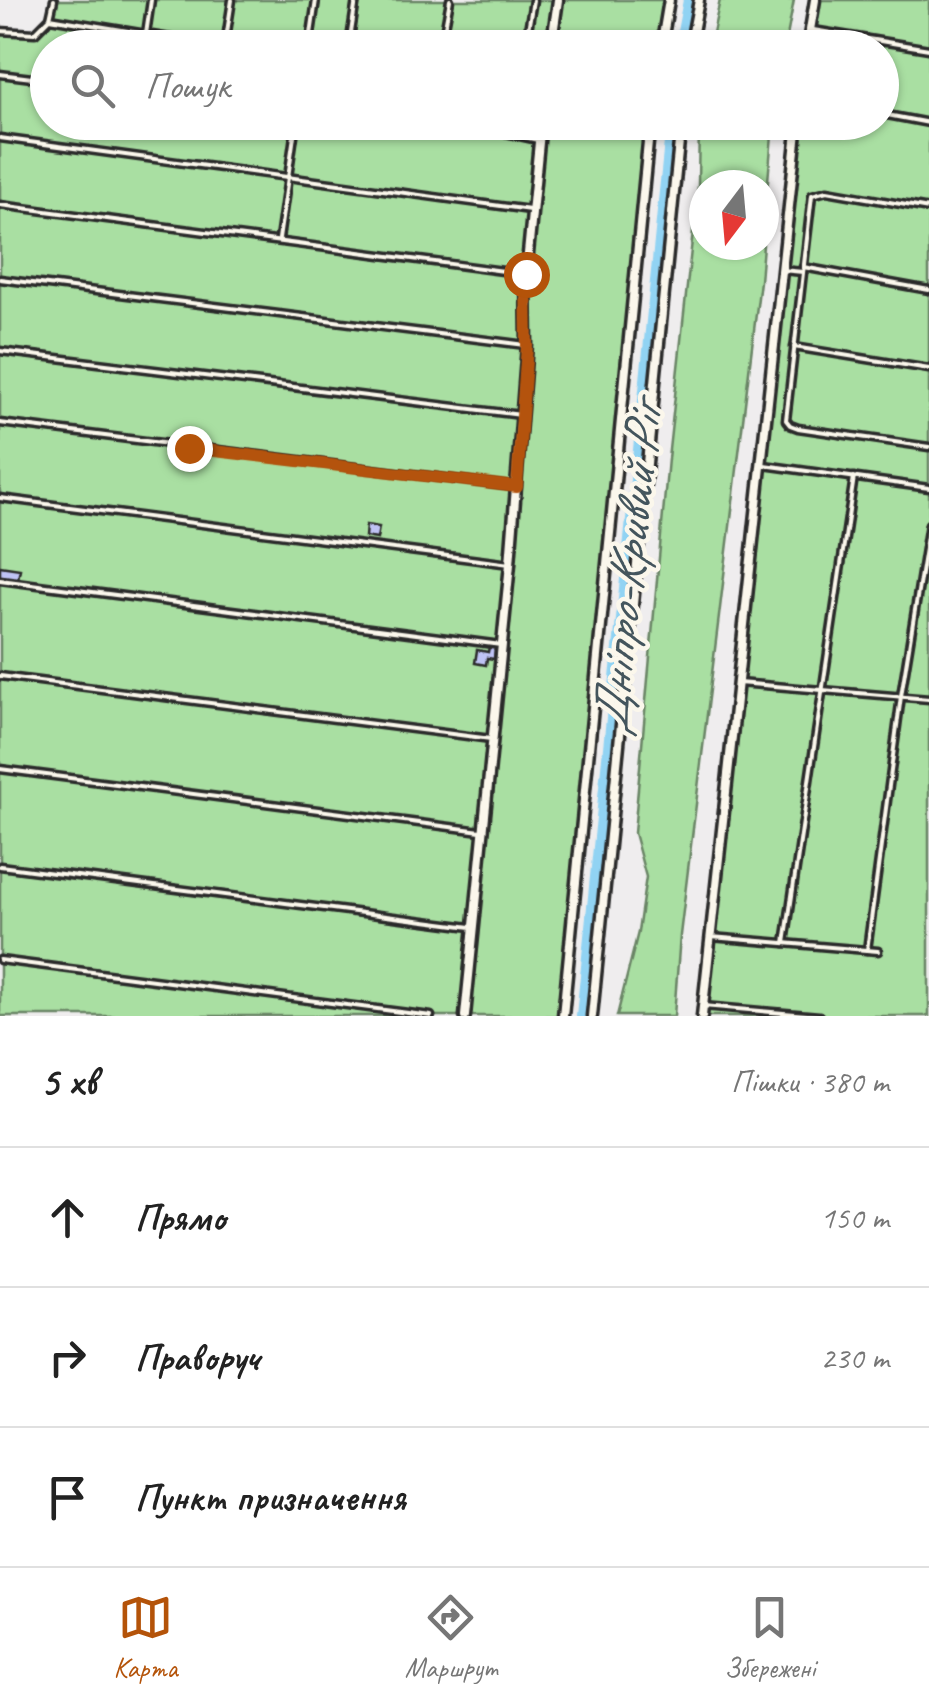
<!DOCTYPE html>
<html lang="uk">
<head>
<meta charset="utf-8">
<style>
	body { margin:0; font-family:Caveat,sans-serif; background:#f2f2f2; color:#222 }
	.compass { position:absolute; left:689px; top:170px; width:90px; height:90px; border-radius:50%; background:#fff; box-shadow:0 2px 8px #0004; rotate:196deg }
	.stop { position:absolute; width:30px; height:30px; margin:-22px; border:8px solid #b45309; border-radius:50%; background:#fff }
	.stop.end { background:#b45309; border-color:#fff; box-shadow:0 2px 10px #0008 }
	.list { margin:0; padding:0; list-style:none }
	h2 { display:flex; justify-content:space-between; align-items:center; height:130px; margin:0; padding:0 40px; font-size:42px }
	h2 small { font-size:32px; font-weight:400; color:#767676 }
	.list li { display:grid; grid-template-columns:65px 1fr auto; gap:30px; align-items:center; box-sizing:border-box; height:140px; padding:0 40px; border-top:2px solid #e0e0e0 }
	.list b { display:block; font-size:38px; white-space:nowrap }
	.list em { font-size:32px; font-style:normal; color:#767676 }
	.icon { flex:none; width:55px; height:55px; fill:none; stroke:currentColor; stroke-width:2; stroke-linecap:round; stroke-linejoin:round }
	.map { position:relative; flex:none; width:929px; height:1016px; overflow:hidden }
	.search { position:absolute; background:#fff; box-shadow:0 2px 8px #0004; left:30px; right:30px; top:30px; height:110px; display:flex; align-items:center; gap:25px; box-sizing:border-box; padding:0 35px; border-radius:55px; color:#767676; font-size:38px }
	.sheet { height:550px; background:#fff }
	nav { display:flex; justify-content:space-around; align-items:center; box-sizing:border-box; height:140px; border-top:2px solid #e0e0e0; background:#fff; font-size:28px; color:#767676 }
	nav a { display:grid; justify-items:center; gap:5px }
	nav .on { color:#b45309 }
	.map>svg:first-child { display:block }
</style>
</head>
<body>
<div class="map">
<svg width="929" height="1016" viewBox="0 0 929 1016">
	<rect width="100%" height="100%" fill="#efedee"/>
	<filter id="ink" filterUnits="userSpaceOnUse"><feTurbulence type="fractalNoise" baseFrequency=".01" numOctaves="2"/><feDisplacementMap in="SourceGraphic" scale="20" xChannelSelector="R" yChannelSelector="G"/><feConvolveMatrix kernelMatrix="1 2 1 2 8 2 1 2 1" color-interpolation-filters="sRGB"/></filter>
	<g filter="url(#ink)">
		<!-- green -->
		<g fill="#a9dfa2" stroke="#6a8566" stroke-width="2.5">
			<polygon points="54,0 669,0 661,47 48,48 48,122 650,123 563,1016 0,1016 0,31 35,33 50,18"/>
			<polygon points="720,0 794,0 785,47 710,47"/>
			<polygon points="815,0 929,0 929,1016 702,1016 798,123 882,122 882,48 807,47"/>
			<polygon points="699,123 773,123 764,227 764,185 704,185 704,245 763,245 760,281 680,935 674,1016 617,1016 638,932 646,877 634,833 668,459 698,186"/>
		</g>
		<g fill="none" stroke-linecap="round" stroke-linejoin="round">
			<!-- canal -->
			<g stroke="#91d3f3" stroke-width="10">
				<polyline points="679,48 688,0"/>
				<polyline points="581,1016 671,122"/>
			</g>
		</g>
		<!-- building -->
		<g fill="#bfc3f5" stroke="#2b2b2b" stroke-width="2.5">
			<polygon points="366,525 379,527 377,539 365,537"/>
			<polygon points="0,566 20,569 18,579 0,576"/>
			<polygon points="489,647 495,647 494,659 487,658 486,665 475,663 477,650 488,652"/>
		</g>
		<g fill="none" stroke-linecap="round" stroke-linejoin="round">
			<!-- service casing -->
			<g stroke="#2b2b2b" stroke-width="11">
				<g id="service">
					<polyline points="356,0 350,39 397,48"/>
					<polyline points="50,18 230,48"/>
					<polyline points="813,30 929,49"/>
					<polyline points="0,31 35,33 50,18 54,0"/>
					<polyline points="146,34 151,0"/>
					<polyline points="225,45 232,0"/>
					<polyline points="309,48 316,0"/>
					<polyline points="441,48 450,0"/>
					<polyline points="525,48 533,0"/>
					<polyline points="0,74 48,80"/>
					<polyline points="882,114 929,123"/>
					<polyline points="455,122 538,140"/>
					<polyline points="0,138 530,210"/>
					<polyline points="0,205 526,274"/>
					<polyline points="929,209 827,191 812,195 786,420 790,425 798,428 929,447"/>
					<polyline points="279,239 296,122"/>
					<polyline points="803,267 929,290"/>
					<polyline points="782,270 803,272"/>
					<polyline points="0,279 526,345"/>
					<polyline points="794,347 929,369"/>
					<polyline points="0,351 521,415"/>
					<polyline points="0,423 516,487"/>
					<polyline points="764,465 929,488"/>
					<polyline points="0,498 510,564"/>
					<polyline points="0,580 501,645"/>
					<polyline points="0,676 491,739"/>
					<polyline points="738,683 929,699"/>
					<polyline points="0,769 481,831"/>
					<polyline points="0,866 471,927"/>
					<polyline points="711,937 878,951"/>
					<polyline points="785,943 854,477"/>
					<polyline points="867,950 901,696 929,524"/>
					<polyline points="0,960 431,1016"/>
					<polyline points="703,1006 819,1016"/>
				</g>
			</g>
			<!-- minor casing -->
			<g stroke="#2b2b2b" stroke-width="15">
				<g id="minor">
					<polyline points="551,48 558,0"/>
					<polyline points="661,48 669,0"/>
					<polyline points="690,48 699,0"/>
					<polyline points="807,48 815,0"/>
					<polyline points="465,1016 510,564 527,345 526,274 541,122"/>
					<polyline points="563,1016 650,122"/>
					<polyline points="592,1016 681,122"/>
					<polyline points="702,1016 798,122"/>
				</g>
			</g>
			<!-- service -->
			<use href="#service" stroke="#fbf7ec" stroke-width="4"/>
			<!-- minor -->
			<use href="#minor" stroke="#fbf7ec" stroke-width="8"/>
		</g>
	</g>
	<g fill="none" stroke-linecap="round" stroke-linejoin="round" filter="url(#ink)">
		<!-- route -->
		<polyline stroke="#b45309" stroke-width="12" points="189,448 517,487 527,346 526,274"/>
	</g>
	<g text-anchor="middle" stroke-width="9" stroke-linejoin="round" paint-order="stroke">
		<!-- water labels -->
		<g font-size="52" font-style="italic" fill="#44555d" stroke="#fbf7ec">
			<text transform="translate(626 569) rotate(-84)" y="18">Дніпро-Кривий Ріг</text>
		</g>
	</g>
</svg>
<svg class="compass" viewBox="-18 -18 36 36"><path d="M0-13l5 13h-10z" fill="#e53935"/><path d="M0 13l5-13h-10z" fill="#767676"/></svg>
<div class="stop" style="left:526px;top:274px"></div>
<div class="stop end" style="left:189px;top:448px"></div>
<div class="search"><svg class="icon" aria-label="search" viewBox="0 0 24 24"><circle cx="10" cy="10" r="6"/><path d="M15 15l6 6"/></svg>Пошук</div>
</div>
<section class="sheet">
<h2>5 хв<small>Пішки · 380 m</small></h2>
<ul class="list">
<li><svg class="icon" aria-label="ahead" viewBox="0 0 24 24"><path d="M12 20V5M6 11l6-6 6 6"/></svg><div><b>Прямо</b></div><em>150 m</em></li>
<li><svg class="icon" aria-label="right" viewBox="0 0 24 24"><path d="M7 20v-9h11M14 6l5 5-5 5"/></svg><div><b>Праворуч</b></div><em>230 m</em></li>
<li><svg class="icon" aria-label="arrive" viewBox="0 0 24 24"><path d="M6 21V4h12l-3 4 3 4H6"/></svg><div><b>Пункт призначення</b></div></li>
</ul>
</section>
<nav>
<a class="on"><svg class="icon" aria-label="map" viewBox="0 0 24 24"><path d="M3 6l6-2 6 2 6-2v14l-6 2-6-2-6 2zM9 4v14M15 6v14"/></svg>Карта</a>
<a><svg class="icon" aria-label="directions" viewBox="0 0 24 24"><path d="M12 3l9 9-9 9-9-9zM9 14v-3h6M13 9l2 2-2 2"/></svg>Маршрут</a>
<a><svg class="icon" aria-label="saved" viewBox="0 0 24 24"><path d="M7 4h10v16l-5-4-5 4z"/></svg>Збережені</a>
</nav>
</body>
</html>
